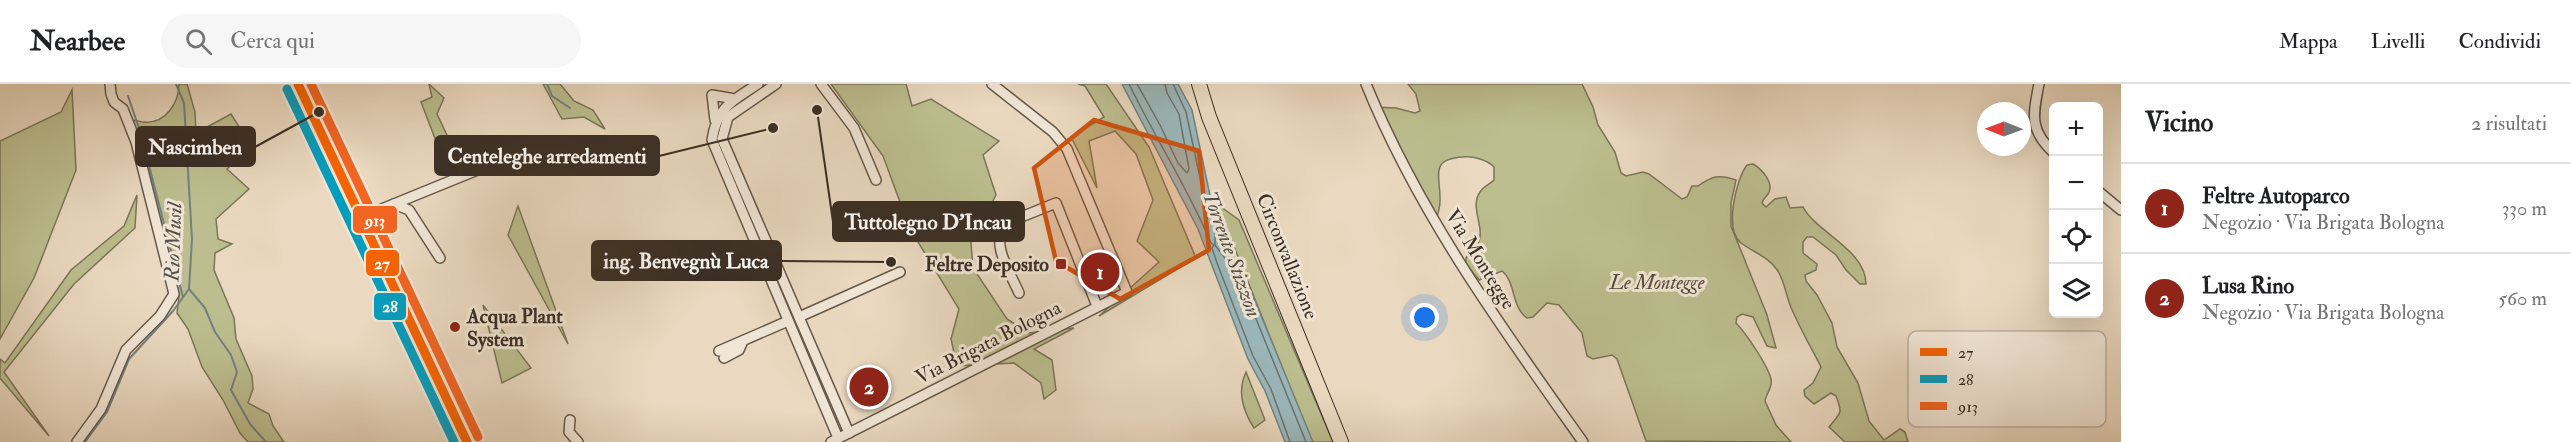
<!DOCTYPE html>
<html lang="it">
<head>
<meta charset="utf-8">
<style>
	body { margin:0; font-family:"IM FELL Double Pica",serif; background:#f6f6f6; color:#202124 }
	.controls { position:absolute; right:18px; top:18px; display:grid; overflow:hidden; border-radius:9px; box-shadow:0 6px 24px #0002 }
	.controls button { width:54px; height:54px; display:grid; place-items:center; padding:0; border:0; border-bottom:2px solid #e0e0e0; background:#fff; color:#202124; font:30px sans-serif }
	.compass { position:absolute; left:1977px; top:18px; width:54px; height:54px; border-radius:50%; background:#fff; box-shadow:0 6px 24px #0002; rotate:271deg }
	.you { position:absolute; left:1425px; top:234px; width:21px; height:21px; margin:-15px; border:4px solid #fff; border-radius:50%; background:#1a73e8; box-shadow:0 0 0 9px #1a73e833 }
	.badge { display:grid; place-items:center; width:39px; height:39px; border-radius:50%; background:#8f2418; color:#fff; font-size:20px; font-weight:700 }
	.pin { position:absolute; translate:-50% -50%; border:3px solid #fff; box-shadow:0 2px 6px #0006 }
	.list { margin:0; padding:0; list-style:none }
	h2 { display:flex; justify-content:space-between; align-items:center; height:78px; margin:0; padding:0 24px; font-size:26px }
	h2 small { font-size:20px; font-weight:400; color:#757577 }
	.list li { display:grid; grid-template-columns:39px 1fr auto; gap:18px; align-items:center; box-sizing:border-box; height:90px; padding:0 24px; border-top:2px solid #e0e0e0 }
	.list b { display:block; font-size:22px; white-space:nowrap }
	.list p { margin:0; font-size:20px; white-space:nowrap; color:#757577 }
	.list em { font-size:20px; font-style:normal; color:#757577 }
	.icon { flex:none; width:33px; height:33px; fill:none; stroke:currentColor; stroke-width:2; stroke-linecap:round; stroke-linejoin:round }
	.map { position:relative; flex:none; width:2121px; height:358px; overflow:hidden }
	header { display:flex; align-items:center; gap:36px; box-sizing:border-box; height:84px; padding:0 30px; background:#fff; border-bottom:2px solid #e0e0e0 }
	header strong { font-size:28px }
	nav { display:flex; gap:33px; margin-inline-start:auto; font-size:21px }
	.search { width:420px; height:54px; background:#f6f6f6; display:flex; align-items:center; gap:15px; box-sizing:border-box; padding:0 21px; border-radius:33px; color:#757577; font-size:22px }
	main { display:flex }
	aside { flex:1; background:#fff }
	.map>svg:first-child { display:block }
</style>
</head>
<body>
<header>
<strong>Nearbee</strong>
<div class="search"><svg class="icon" aria-label="search" viewBox="0 0 24 24"><circle cx="10" cy="10" r="6"/><path d="M15 15l6 6"/></svg>Cerca qui</div>
<nav><a>Mappa</a><a>Livelli</a><a>Condividi</a></nav>
</header>
<main>
<div class="map">
<svg width="2121" height="358" viewBox="0 0 2121 358">
	<rect width="100%" height="100%" fill="#ead9c0"/>
	<filter id="stains"><feTurbulence type="fractalNoise" baseFrequency=".00333" numOctaves="4"/><feColorMatrix values="0 0 0 0 .2 0 0 0 0 .09 0 0 0 0 .02 0 0 0 .5 -.17"/></filter>
	<radialGradient id="worn" r=".72"><stop offset=".6" stop-color="#630" stop-opacity="0"/><stop offset="1" stop-color="#630" stop-opacity=".3"/></radialGradient>
	<!-- green -->
	<g fill="#bcbe8f" stroke="#7a765a" stroke-width="1.5">
		<path d="M 179,0 L 187,0 L 195,28 L 196,49 L 231,30 L 252,63 L 227,85 L 249,105 L 216,135 L 218,155 L 232,160 L 215,169 L 214,186 L 234,234 L 236,255 L 252,292 L 253,305 L 248,319 L 269,330 L 273,342 L 284,358 L 248,358 L 240,349 L 223,316 L 202,283 L 188,245 L 177,229 L 179,212 L 130,36 C 135,36 140,38 144,38 C 166,40 179,18 179,0 Z"/>
		<polygon points="429,0 444,14 437,30 454,66 441,70 421,18 432,13"/>
		<polygon points="543,0 560,0 574,17 593,26 605,45 584,33 562,35"/>
		<polygon points="831,0 906,0 912,22 931,15 999,57 983,71 996,111 971,159 973,184 1007,235 1029,249 1074,244 1034,265 1052,276 1056,306 1044,315 1041,299 1014,279 957,282 951,255 959,225 910,145 883,72"/>
		<polygon points="1078,0 1106,0 1149,63 1196,174 1099,232 1159,178 1137,157 1153,116 1136,70 1115,47 1089,57 1097,104 1071,53 1104,33 1085,2"/>
		<path d="M 1408,0 L 1582,0 L 1593,23 L 1598,41 L 1615,68 L 1621,89 L 1626,92 L 1643,88 L 1649,90 L 1682,115 L 1687,113 L 1692,102 L 1698,102 C 1712,92 1719,90 1736,96 L 1731,119 L 1731,142 L 1767,231 L 1776,264 L 1767,262 L 1753,233 L 1742,230 L 1737,233 L 1736,239 C 1746,249 1768,282 1771,295 C 1773,303 1766,310 1765,317 L 1776,341 L 1791,358 L 1646,357 L 1617,275 L 1612,271 L 1593,275 L 1587,272 L 1582,249 L 1559,221 L 1547,219 L 1533,233 L 1527,234 C 1511,223 1516,198 1502,187 L 1479,196 L 1466,180 L 1466,174 C 1469,169 1475,165 1478,160 C 1486,144 1469,123 1480,108 C 1483,103 1490,100 1494,96 L 1494,83 C 1488,76 1473,72 1463,73 C 1428,75 1441,93 1440,117 C 1440,124 1438,130 1436,136 L 1374,23 L 1396,24 L 1415,29 L 1420,27 L 1416,10 Z"/>
		<polygon points="72,6 76,86 34,194 0,255 0,57 61,28"/>
		<path d="M 1753,80 C 1762,85 1775,100 1768,110 C 1766,113 1763,115 1762,119 L 1766,123 L 1775,115 L 1786,113 L 1790,124 L 1803,123 C 1817,149 1866,166 1866,200 L 1860,200 L 1846,186 L 1836,171 L 1813,153 L 1807,153 L 1803,158 L 1803,169 L 1817,180 L 1816,186 L 1805,191 L 1806,197 L 1817,211 L 1832,239 L 1837,263 L 1858,299 L 1869,337 L 1884,356 L 1900,345 L 1905,348 L 1908,358 L 1845,358 L 1829,343 C 1841,328 1843,330 1836,312 L 1831,309 L 1814,320 L 1805,312 L 1804,306 L 1813,299 L 1821,283 C 1811,263 1799,243 1790,221 C 1786,210 1784,197 1778,187 C 1769,173 1753,168 1741,159 C 1724,146 1736,95 1747,81 Z"/>
		<polygon points="137,111 135,144 74,200 4,288 49,352 0,294 0,275 5,279 71,186 124,142"/>
		<polygon points="1217,120 1239,136 1333,358 1312,358"/>
		<polygon points="518,122 568,260 508,151"/>
		<polygon points="483,221 531,284 502,299"/>
		<path d="M 1246,288 L 1265,336 L 1254,344 C 1243,327 1237,307 1246,288 Z"/>
	</g>
	<!-- water -->
	<polygon fill="#9bb8bc" stroke="#748180" stroke-width="1.5" points="1122,0 1178,0 1192,26 1212,121 1222,139 1223,158 1237,178 1253,212 1313,358 1285,358 1265,307 1248,275 1198,145"/>
	<g fill="none" stroke-linecap="round" stroke-linejoin="round">
		<!-- shore -->
		<g stroke="#6a7370" stroke-width="1.5">
			<path d="M 1129,0 C 1155,54 1188,104 1211,159 L 1214,161 L 1212,164 L 1217,179 L 1253,272 L 1271,305 L 1290,358"/>
			<polyline points="1137,0 1160,41 1178,79 1187,89 1189,85 1179,30 1167,9 1165,0"/>
			<polyline points="1173,0 1186,28 1206,122 1215,140 1215,161 1231,182 1248,215 1306,358"/>
		</g>
		<!-- stream -->
		<g stroke="#748180" stroke-width="2">
			<polyline points="547,0 552,12 570,24"/>
			<polyline points="128,12 140,47 183,213"/>
			<polyline points="189,205 205,224 215,248 231,271 237,288 231,306 250,340 266,358"/>
			<polyline points="85,358 107,328 129,275 173,227 189,205 192,155 184,19 176,0"/>
		</g>
		<!-- minor casing -->
		<g stroke="#65594c" stroke-width="12">
			<g id="minor">
				<path d="M 758,0 C 732,17 717,23 712,56 L 838,354"/>
				<polyline points="776,0 728,33 722,55 849,349"/>
				<polyline points="821,0 854,44 876,96"/>
				<path d="M 1366,0 C 1419,130 1502,244 1583,358"/>
				<path d="M 2039,0 C 2033,31 2029,46 2054,69"/>
				<polyline points="715,36 712,11 735,15"/>
				<polyline points="2098,107 2121,126"/>
				<polyline points="394,120 409,126 440,174"/>
				<polyline points="362,133 502,76"/>
				<path d="M 1019,209 C 1010,188 991,161 1004,140 L 1056,119 L 1097,222"/>
				<polyline points="799,233 900,188"/>
				<polyline points="719,267 788,237"/>
				<polyline points="724,274 739,266 743,257"/>
				<polyline points="570,336 569,348 578,358"/>
				<polyline points="77,358 101,325 126,266 160,232 174,210 136,58 123,25 114,18 111,10 110,0"/>
				<polyline points="831,358 1127,208 1067,65 1053,48 992,0"/>
			</g>
		</g>
		<!-- major casing -->
		<g stroke="#392e25" stroke-width="15">
			<polyline id="major" points="298,0 467,358"/>
		</g>
		<!-- highway casing -->
		<g stroke="#392e25" stroke-width="16">
			<polyline id="highway" points="1199,0 1209,33 1341,358"/>
		</g>
		<!-- minor -->
		<use href="#minor" stroke="#f1e6d6" stroke-width="9"/>
		<!-- major -->
		<use href="#major" stroke="#ead9c0" stroke-width="12"/>
		<!-- highway -->
		<use href="#highway" stroke="#ead9c0" stroke-width="14"/>
		<!-- bus-1 casing -->
		<g stroke="#f1e6d6" stroke-width="14">
			<polyline id="bus-1" points="298,0 467,358"/>
		</g>
		<!-- bus-2 casing -->
		<g stroke="#f1e6d6" stroke-width="14">
			<polyline id="bus-2" points="287,5 454,358"/>
		</g>
		<!-- bus-3 casing -->
		<g stroke="#f1e6d6" stroke-width="14">
			<polyline id="bus-3" points="311,0 478,353"/>
		</g>
		<!-- bus-1 -->
		<use href="#bus-1" stroke="#f56302" stroke-width="9"/>
		<!-- bus-2 -->
		<use href="#bus-2" stroke="#069dbd" stroke-width="9"/>
		<!-- bus-3 -->
		<use href="#bus-3" stroke="#f26522" stroke-width="9"/>
	</g>
	<!-- marked area -->
	<path fill="#ce5310" fill-opacity="0.2" stroke="#ce5310" stroke-width="4.5" stroke-linejoin="round" d="M 1094,36 L 1199,67 L 1209,166 L 1120,215 L 1056,177 L 1034,84 Z"/>
	<!-- markers -->
	<g fill="#8f2418" stroke="#f1e6d6" stroke-width="2">
		<rect x="1055" y="174" width="12" height="12" rx="3"/>
		<circle cx="455" cy="243" r="6"/>
	</g>
	<g text-anchor="middle" stroke-width="6" stroke-linejoin="round" paint-order="stroke">
		<!-- street labels -->
		<g font-size="20" fill="#392e25" stroke="#f1e6d6">
			<text transform="translate(1288 172) rotate(68)" y="7">Circonvallazione</text>
			<text transform="translate(1481 175) rotate(58)" y="7">Via Montegge</text>
			<text transform="translate(988 258) rotate(-27)" y="7">Via Brigata Bologna</text>
		</g>
		<!-- poi labels -->
		<g font-size="20" font-weight="bold" fill="#392e25" stroke="#f1e6d6" text-anchor="end">
			<text x="1049" y="187">Feltre Deposito</text>
			<text x="467" y="239" text-anchor="start">Acqua Plant<tspan x="467" dy="23">System</tspan></text>
		</g>
		<!-- park labels -->
		<g font-size="20" font-style="italic" fill="#534b3a" stroke="#f1e6d6">
			<text x="1657" y="205">Le Montegge</text>
		</g>
		<!-- water labels -->
		<g font-size="21" font-style="italic" fill="#52504b" stroke="#f1e6d6">
			<text transform="translate(173 158) rotate(-88)" y="7">Rio Musil</text>
			<text transform="translate(1232 170) rotate(70)" y="7">Torrente Stizzon</text>
		</g>
	</g>
	<!-- legend -->
	<rect x="1908" y="247" width="198" height="96" rx="9" fill="#f1e6d6" stroke="#baafa1" stroke-width="1.5"/>
	<rect x="1920" y="264" width="27" height="8" fill="#f56302"/>
	<rect x="1920" y="291" width="27" height="8" fill="#069dbd"/>
	<rect x="1920" y="318" width="27" height="8" fill="#f26522"/>
	<g font-size="16" fill="#392e25">
		<text x="1958" y="274">27</text>
		<text x="1958" y="301">28</text>
		<text x="1958" y="328">913</text>
	</g>
	<!-- callouts -->
	<path fill="none" stroke="#392e25" stroke-width="2" d="M319 28L255 63M773 44L659 72M817 26L833 138M891 178L781 177"/>
	<g fill="#392e25" stroke="#f1e6d6" stroke-width="2">
		<circle cx="319" cy="28" r="6"/>
		<circle cx="773" cy="44" r="6"/>
		<circle cx="817" cy="26" r="6"/>
		<circle cx="891" cy="178" r="6"/>
	</g>
	<g fill="#392e25" stroke="#392e25" stroke-width="2">
		<rect x="136" y="43" width="119" height="39" rx="6"/>
		<rect x="435" y="52" width="224" height="39" rx="6"/>
		<rect x="833" y="118" width="191" height="39" rx="6"/>
		<rect x="592" y="157" width="189" height="39" rx="6"/>
	</g>
	<g font-size="21" text-anchor="middle" font-weight="bold" fill="#fff">
		<text x="195" y="70">Nascimben</text>
		<text x="547" y="79">Centeleghe arredamenti</text>
		<text x="928" y="145">Tuttolegno D'Incau</text>
		<text x="686" y="184">ing. Benvegnù Luca</text>
	</g>
	<g stroke="#f1e6d6" stroke-width="2">
		<rect x="352" y="121" width="46" height="29" rx="6" fill="#f26522"/>
		<rect x="365" y="165" width="35" height="28" rx="6" fill="#f56302"/>
		<rect x="373" y="208" width="34" height="29" rx="6" fill="#069dbd"/>
	</g>
	<g font-size="16" text-anchor="middle" font-weight="bold" fill="#fff">
		<text x="375" y="142">913</text>
		<text x="382" y="185">27</text>
		<text x="390" y="228">28</text>
	</g>
	<rect width="100%" height="100%" filter="url(#stains)"/>
	<rect width="100%" height="100%" fill="url(#worn)"/>
</svg>
<div class="controls">
<button>+</button>
<button>−</button>
<button><svg class="icon" aria-label="locate" viewBox="0 0 24 24"><circle cx="12" cy="12" r="6"/><path d="M12 2v4M12 18v4M2 12h4M18 12h4"/></svg></button>
<button><svg class="icon" aria-label="layers" viewBox="0 0 24 24"><path d="M12 4l9 5-9 5-9-5zM3 14l9 5 9-5"/></svg></button>
</div>
<svg class="compass" viewBox="-18 -18 36 36"><path d="M0-13l5 13h-10z" fill="#e53935"/><path d="M0 13l5-13h-10z" fill="#757577"/></svg>
<div class="you"></div>
<div class="pin badge" style="left:1100px;top:188px">1</div>
<div class="pin badge" style="left:869px;top:303px">2</div>
</div>
<aside>
<h2>Vicino<small>2 risultati</small></h2>
<ul class="list">
<li><span class="badge">1</span><div><b>Feltre Autoparco</b><p>Negozio · Via Brigata Bologna</p></div><em>330 m</em></li>
<li><span class="badge">2</span><div><b>Lusa Rino</b><p>Negozio · Via Brigata Bologna</p></div><em>560 m</em></li>
</ul>
</aside>
</main>
</body>
</html>
